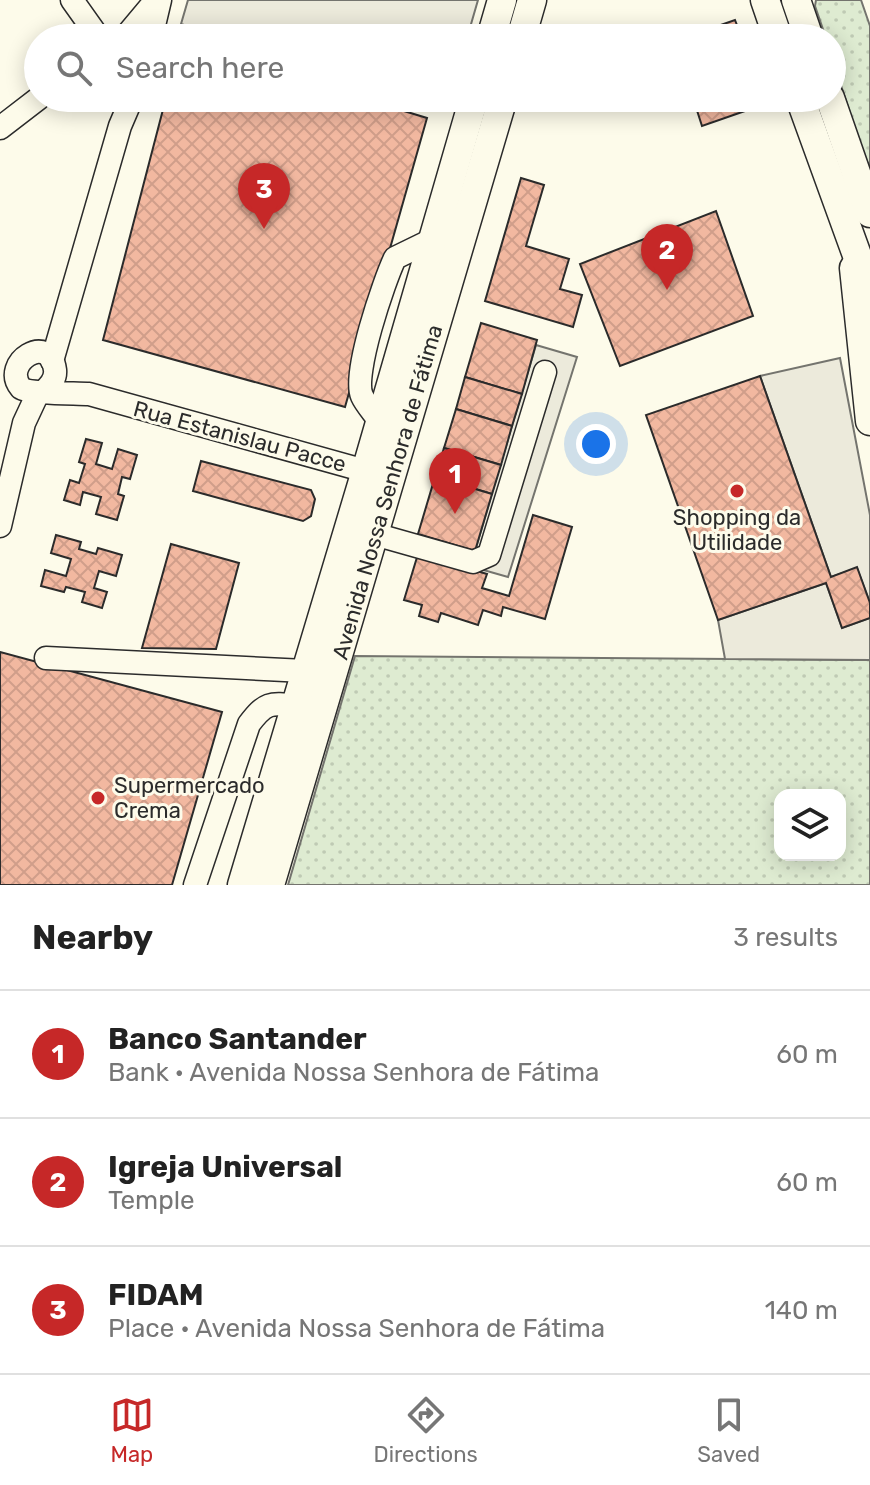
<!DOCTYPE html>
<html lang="en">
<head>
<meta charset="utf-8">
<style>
	body { margin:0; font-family:Rubik,sans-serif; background:#f2f2f2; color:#222 }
	.controls { position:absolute; right:24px; bottom:24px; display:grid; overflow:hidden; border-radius:16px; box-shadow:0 4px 20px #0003 }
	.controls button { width:72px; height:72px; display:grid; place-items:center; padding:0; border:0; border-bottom:2px solid #e0e0e0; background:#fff; color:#222; font:40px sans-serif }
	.you { position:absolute; left:596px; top:444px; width:28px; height:28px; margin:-20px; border:6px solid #fff; border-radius:50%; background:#1a73e8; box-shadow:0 0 0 12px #1a73e833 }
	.badge { display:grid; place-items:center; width:52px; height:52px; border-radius:50%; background:#c62828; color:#fff; font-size:26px; font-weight:700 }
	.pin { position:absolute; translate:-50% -66px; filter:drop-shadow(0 2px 4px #0008) }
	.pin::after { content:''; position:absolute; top:42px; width:28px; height:24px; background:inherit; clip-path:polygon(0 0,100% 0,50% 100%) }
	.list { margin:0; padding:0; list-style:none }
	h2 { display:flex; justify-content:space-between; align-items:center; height:104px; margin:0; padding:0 32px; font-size:34px }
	h2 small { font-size:26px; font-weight:400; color:#767676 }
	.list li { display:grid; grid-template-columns:52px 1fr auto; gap:24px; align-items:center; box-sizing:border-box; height:128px; padding:0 32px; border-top:2px solid #e0e0e0 }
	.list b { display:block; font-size:30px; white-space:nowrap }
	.list p { margin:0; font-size:26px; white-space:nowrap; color:#767676 }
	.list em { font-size:26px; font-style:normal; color:#767676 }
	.icon { flex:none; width:44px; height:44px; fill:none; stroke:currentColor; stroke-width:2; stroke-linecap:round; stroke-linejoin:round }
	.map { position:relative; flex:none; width:870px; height:885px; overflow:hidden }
	.search { position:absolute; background:#fff; box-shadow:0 4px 20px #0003; left:24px; right:24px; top:24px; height:88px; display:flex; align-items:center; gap:20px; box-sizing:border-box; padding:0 28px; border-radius:44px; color:#767676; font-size:30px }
	.sheet { height:488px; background:#fff }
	nav { display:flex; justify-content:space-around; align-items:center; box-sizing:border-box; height:112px; border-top:2px solid #e0e0e0; background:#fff; font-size:22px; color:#767676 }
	nav a { display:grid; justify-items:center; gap:4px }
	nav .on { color:#c62828 }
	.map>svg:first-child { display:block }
</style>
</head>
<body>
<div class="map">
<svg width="870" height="885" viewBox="0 0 870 885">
	<defs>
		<pattern id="grass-dots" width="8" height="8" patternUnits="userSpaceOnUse" patternTransform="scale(2)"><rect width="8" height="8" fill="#deebd1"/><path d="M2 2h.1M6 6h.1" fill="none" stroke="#bfcab4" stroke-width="1.8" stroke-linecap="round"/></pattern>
		<pattern id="building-cross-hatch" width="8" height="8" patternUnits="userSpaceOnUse" patternTransform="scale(2)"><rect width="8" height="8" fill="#f2b8a0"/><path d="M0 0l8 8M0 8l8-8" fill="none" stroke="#d09e8a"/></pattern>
	</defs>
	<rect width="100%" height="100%" fill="#fdfbea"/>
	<!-- grass -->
	<g fill="url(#grass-dots)" stroke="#74746e" stroke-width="2" fill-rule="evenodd">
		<polygon points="816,0 861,0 870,26 870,174 832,58 832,38 826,38 815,6"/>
		<path d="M 355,656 L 870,660 L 870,885 L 288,885 ZM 780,795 L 840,795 L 840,855 L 780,855 Z"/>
	</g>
	<!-- parking -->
	<g fill="#eceadb" stroke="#74746e" stroke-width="2">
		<polygon points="188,0 478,0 467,38 225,38 181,24"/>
		<polygon points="536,345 577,357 508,577 413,550 418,534 475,551"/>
		<polygon points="840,358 870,515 870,603 857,568 831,577 760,376"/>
		<polygon points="826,583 842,628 870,618 870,660 725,659 718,620"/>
	</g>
	<!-- building -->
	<g fill="url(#building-cross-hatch)" stroke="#2b2b2b" stroke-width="2">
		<polygon points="735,20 742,38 683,38"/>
		<polygon points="166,98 361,98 427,118 345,407 103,340"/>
		<polygon points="693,98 763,98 765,104 702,126"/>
		<polygon points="521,178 544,185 526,246 569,259 560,289 582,295 573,327 485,301"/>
		<polygon points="716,211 753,316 620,366 580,264"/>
		<polygon points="481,323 537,340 522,394 465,377"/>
		<polygon points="760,376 831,577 857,567 870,603 870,618 842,628 826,583 718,620 646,415"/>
		<polygon points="465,377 522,394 512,426 456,409"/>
		<polygon points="456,409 512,426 501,465 444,448"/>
		<polygon points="86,439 102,443 96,464 112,469 118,449 137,455 130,479 122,477 118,494 124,496 117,520 96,514 101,497 83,492 80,505 64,500 70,480 79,483 85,464 79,462"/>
		<polygon points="444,448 501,465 492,494 435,477"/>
		<polygon points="201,461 311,490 315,499 311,516 303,521 193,491"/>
		<polygon points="435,477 492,494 475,551 418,534"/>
		<polygon points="533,515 572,527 545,619 503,607 501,616 483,610 478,625 441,613 438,622 419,616 422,605 404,600 418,554 487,574 482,588 509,596"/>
		<polygon points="56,535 81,542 79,549 96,554 98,548 122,555 116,576 99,571 94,588 107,592 102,608 82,602 85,592 66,587 64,592 41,586 45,570 66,576 71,559 51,553"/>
		<polygon points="171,544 239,563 216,649 142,648"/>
		<polygon points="0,652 222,712 172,885 0,885"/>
	</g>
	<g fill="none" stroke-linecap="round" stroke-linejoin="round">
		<!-- minor casing -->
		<g stroke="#2b2b2b" stroke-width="25">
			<g id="minor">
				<polyline points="72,0 99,38"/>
				<polyline points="125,37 156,0"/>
				<polyline points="151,38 160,0"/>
				<polyline points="0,128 39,98"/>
				<polyline points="52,361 120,126 132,98"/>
				<path d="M 44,391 C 51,385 56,379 55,370 C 50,331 0,363 21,388 C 29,394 76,393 89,394 L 380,475"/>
				<path d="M 380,422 C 375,414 366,405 362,396 C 352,375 384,281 395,258 L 432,240"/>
				<polyline points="0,526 24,423 38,393"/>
				<polyline points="374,534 473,562 489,555 545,372"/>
				<polyline points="46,658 305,671"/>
				<path d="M 195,885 L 249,724 C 265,703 270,702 296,706"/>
			</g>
		</g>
		<!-- major casing -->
		<g stroke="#2b2b2b" stroke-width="31">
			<g id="major">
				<polyline points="765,0 778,38"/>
				<polyline points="796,0 809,38"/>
				<polyline points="491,38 502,0"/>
				<polyline points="521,38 532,0"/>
				<polyline points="800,98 870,291"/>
				<polyline points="830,98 870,213"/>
				<polyline points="854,268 870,421"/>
				<polyline points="242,885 366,471 474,98"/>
				<polyline points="270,885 503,98"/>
			</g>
		</g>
		<!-- minor -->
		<use href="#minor" stroke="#fdfbea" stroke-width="22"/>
		<!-- major -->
		<use href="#major" stroke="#fdfbea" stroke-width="28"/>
	</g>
	<!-- markers -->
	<g fill="#c62828" stroke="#fdfbea" stroke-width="3">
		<circle cx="737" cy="491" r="8"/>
		<circle cx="98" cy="798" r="8"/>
	</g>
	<g text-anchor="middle" stroke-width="6" stroke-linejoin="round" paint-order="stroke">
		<!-- street labels -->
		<g font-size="22" fill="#2b2b2b" stroke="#fdfbea">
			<text transform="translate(240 436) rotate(15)" y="8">Rua Estanislau Pacce</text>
			<text transform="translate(387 492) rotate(-74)" y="8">Avenida Nossa Senhora de Fátima</text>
		</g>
		<!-- poi labels -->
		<g font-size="22" fill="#2b2b2b" stroke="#fdfbea">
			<text x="737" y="525">Shopping da<tspan x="737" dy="25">Utilidade</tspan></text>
			<text x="114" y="793" text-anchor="start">Supermercado<tspan x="114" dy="25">Crema</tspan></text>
		</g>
	</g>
</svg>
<div class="controls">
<button><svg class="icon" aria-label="layers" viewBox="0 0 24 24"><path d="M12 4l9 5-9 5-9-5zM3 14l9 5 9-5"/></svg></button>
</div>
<div class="you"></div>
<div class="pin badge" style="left:455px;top:514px">1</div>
<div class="pin badge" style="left:667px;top:290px">2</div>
<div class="pin badge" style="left:264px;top:229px">3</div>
<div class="search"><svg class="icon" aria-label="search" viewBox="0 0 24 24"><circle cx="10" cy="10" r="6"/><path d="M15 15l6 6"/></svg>Search here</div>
</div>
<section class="sheet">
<h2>Nearby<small>3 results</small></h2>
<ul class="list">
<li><span class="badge">1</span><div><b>Banco Santander</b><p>Bank · Avenida Nossa Senhora de Fátima</p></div><em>60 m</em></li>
<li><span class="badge">2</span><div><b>Igreja Universal</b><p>Temple</p></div><em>60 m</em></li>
<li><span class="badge">3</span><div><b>FIDAM</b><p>Place · Avenida Nossa Senhora de Fátima</p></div><em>140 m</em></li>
</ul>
</section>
<nav>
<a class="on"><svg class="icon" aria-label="map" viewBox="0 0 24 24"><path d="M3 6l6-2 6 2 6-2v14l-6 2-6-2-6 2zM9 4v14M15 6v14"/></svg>Map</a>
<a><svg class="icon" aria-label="directions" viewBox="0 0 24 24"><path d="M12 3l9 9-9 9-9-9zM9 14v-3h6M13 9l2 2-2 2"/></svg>Directions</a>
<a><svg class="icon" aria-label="saved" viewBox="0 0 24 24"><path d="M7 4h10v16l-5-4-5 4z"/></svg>Saved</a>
</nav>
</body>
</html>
